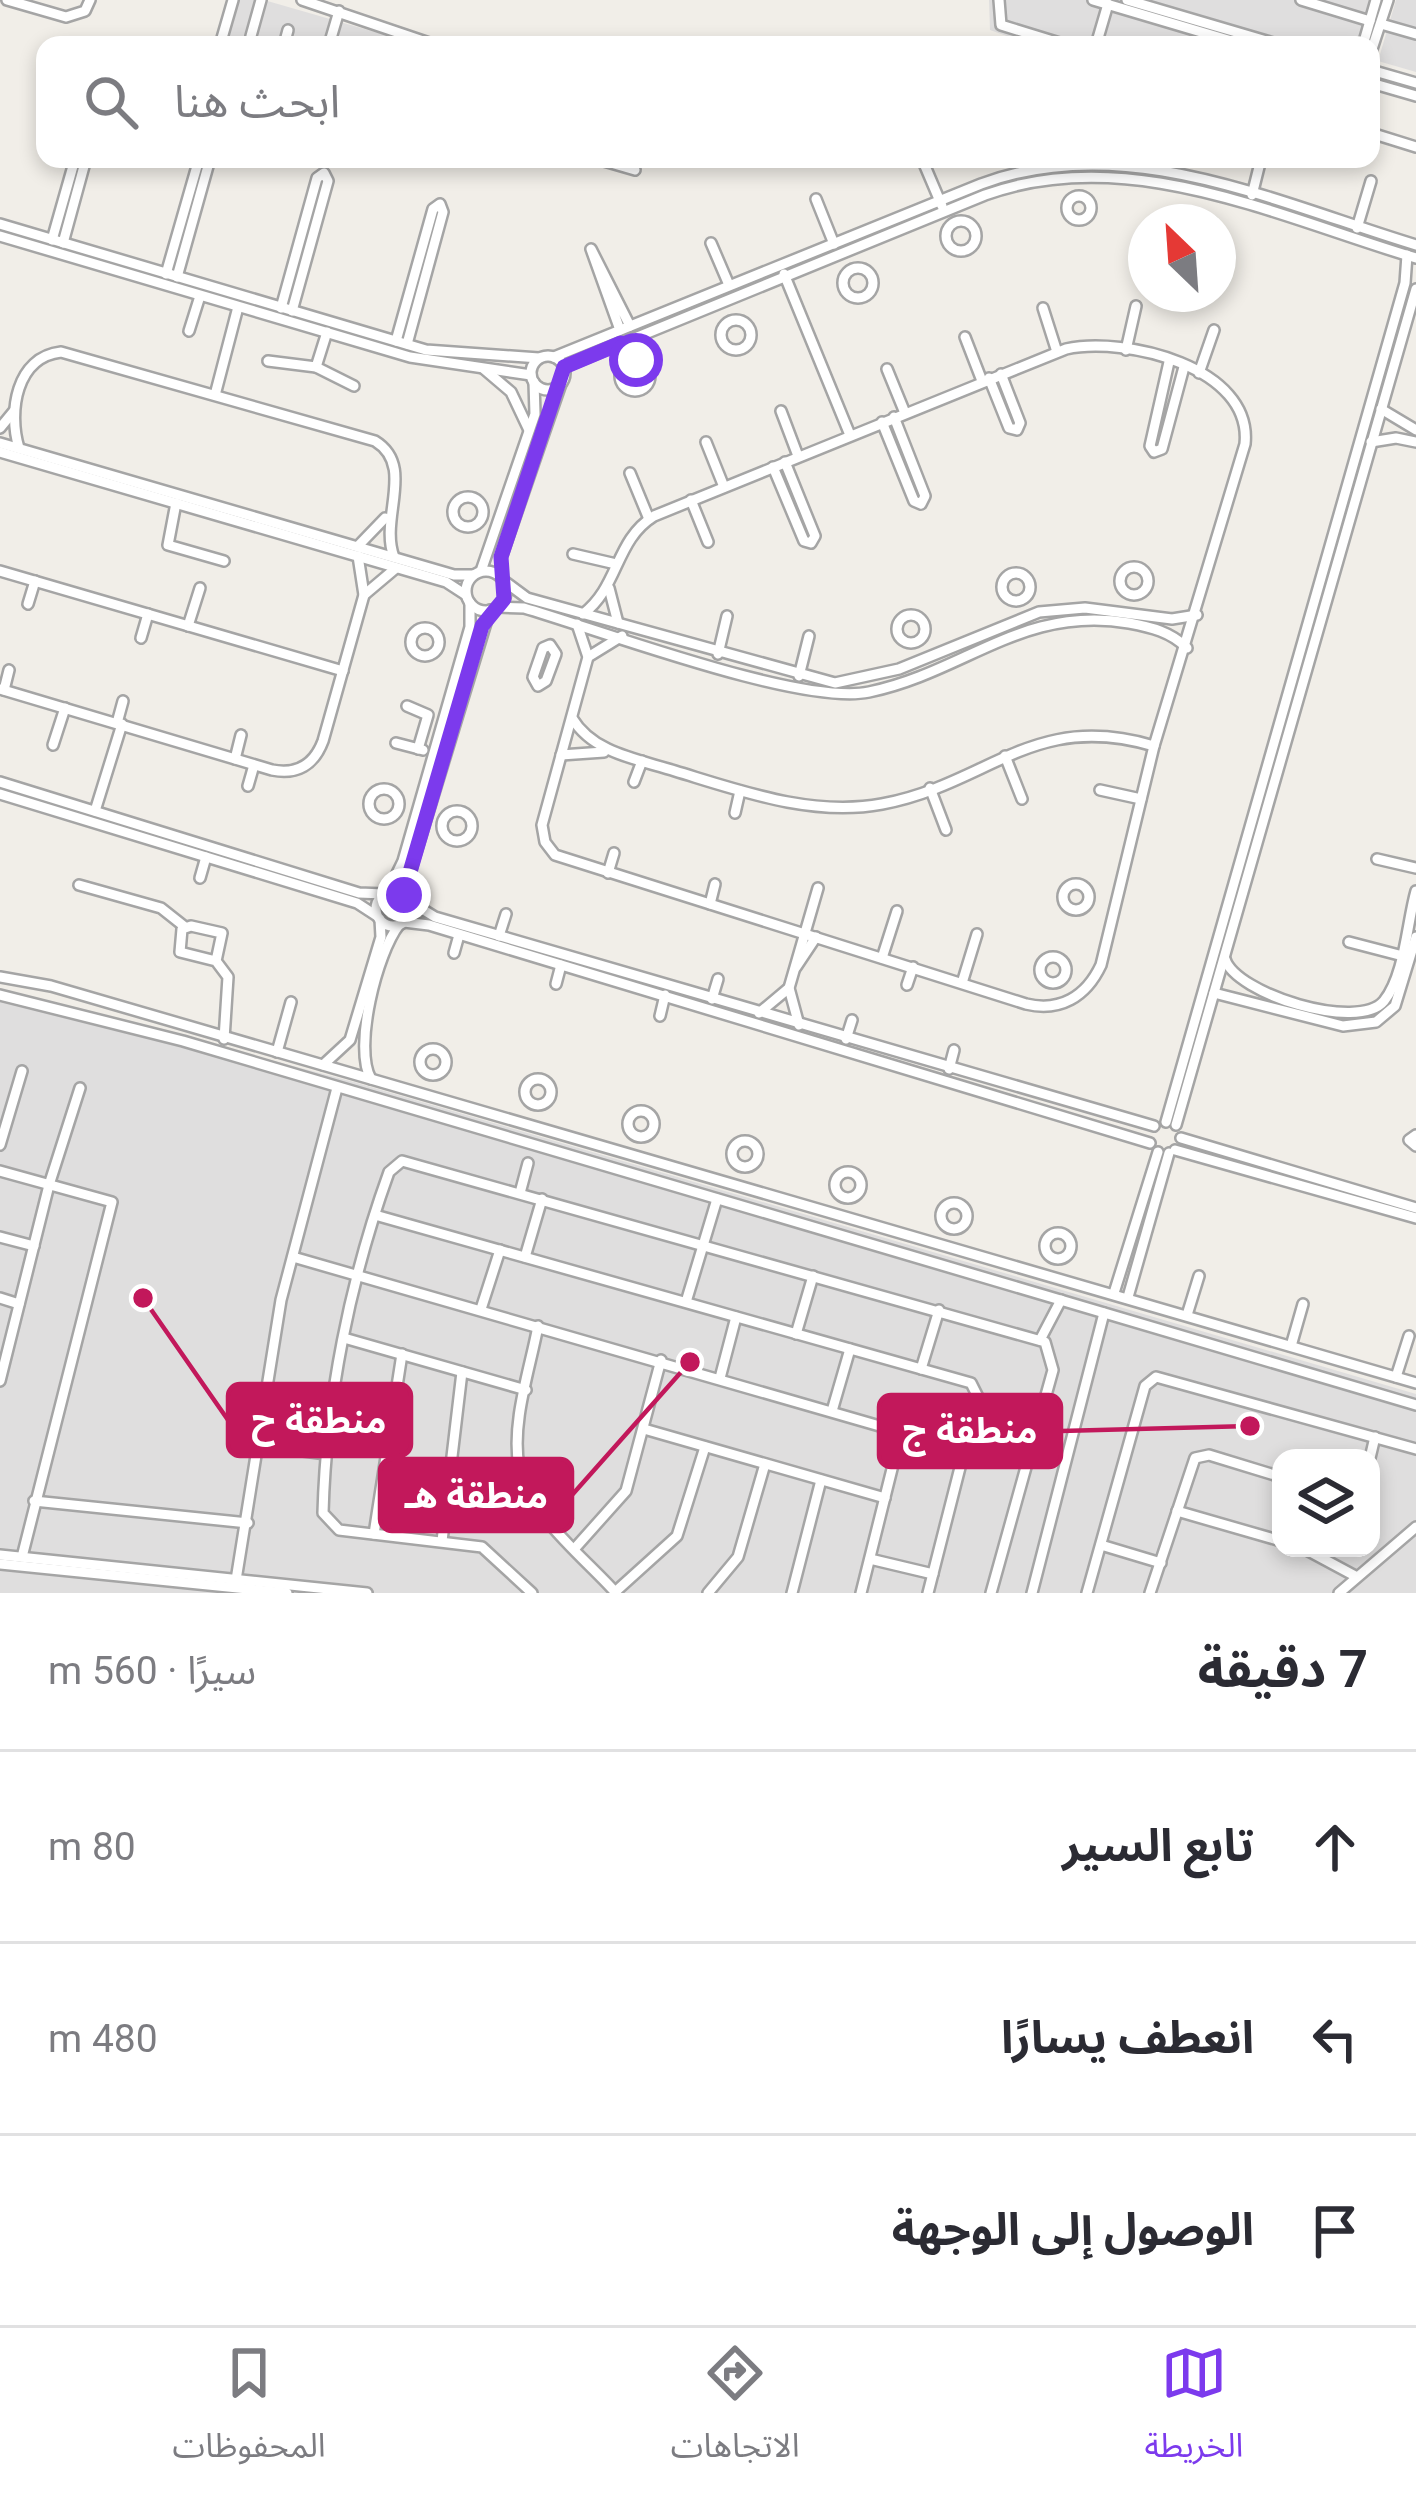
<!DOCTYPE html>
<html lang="ar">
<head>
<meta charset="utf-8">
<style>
	body { margin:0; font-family:Roboto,"Noto Sans Arabic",sans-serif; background:#f2f2f3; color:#2b2b33; direction:rtl }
	.controls { position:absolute; right:36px; bottom:36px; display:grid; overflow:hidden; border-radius:24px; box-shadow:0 6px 18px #0003 }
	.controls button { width:108px; height:108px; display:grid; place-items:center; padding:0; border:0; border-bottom:3px solid #e1e1e2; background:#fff; color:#2b2b33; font:60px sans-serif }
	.compass { position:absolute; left:1128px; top:204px; width:108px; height:108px; border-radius:50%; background:#fff; box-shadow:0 6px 18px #0003; rotate:335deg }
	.stop { position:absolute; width:36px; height:36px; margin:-27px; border:9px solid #7c3aed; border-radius:50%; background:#fff }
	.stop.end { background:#7c3aed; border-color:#fff; box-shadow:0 3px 12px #0008 }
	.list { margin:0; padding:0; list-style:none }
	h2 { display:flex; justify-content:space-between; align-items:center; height:156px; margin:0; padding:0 48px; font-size:51px }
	h2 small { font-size:39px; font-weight:400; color:#7c7c81 }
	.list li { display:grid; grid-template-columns:78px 1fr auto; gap:36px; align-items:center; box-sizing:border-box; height:192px; padding:0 48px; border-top:3px solid #e1e1e2 }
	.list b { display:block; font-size:45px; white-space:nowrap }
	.list em { font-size:39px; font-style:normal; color:#7c7c81 }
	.icon { flex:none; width:66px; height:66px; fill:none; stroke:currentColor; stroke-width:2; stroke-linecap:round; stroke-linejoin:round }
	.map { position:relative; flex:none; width:1416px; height:1593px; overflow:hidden; direction:ltr }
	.search { position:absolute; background:#fff; box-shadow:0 6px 18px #0003; left:36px; right:36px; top:36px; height:132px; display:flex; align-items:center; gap:30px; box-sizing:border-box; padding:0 42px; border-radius:24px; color:#7c7c81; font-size:45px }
	.sheet { height:732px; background:#fff }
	nav { display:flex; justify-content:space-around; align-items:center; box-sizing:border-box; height:168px; border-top:3px solid #e1e1e2; background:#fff; font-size:33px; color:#7c7c81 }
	nav a { display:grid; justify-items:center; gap:6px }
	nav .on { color:#7c3aed }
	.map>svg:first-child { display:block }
</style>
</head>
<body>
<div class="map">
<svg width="1416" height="1593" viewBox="0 0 1416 1593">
	<rect width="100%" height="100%" fill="#f1eee8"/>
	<!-- residential -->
	<g fill="#dfdede" fill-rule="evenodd">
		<polygon points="238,0 264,0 420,45 225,45"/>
		<polygon points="989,0 1381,0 1367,45 1032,45 990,30"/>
		<polygon points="1396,0 1416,0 1416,72 1378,61"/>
		<path d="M 0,989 L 354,1082 L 1416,1394 L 1416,1593 L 0,1593 ZM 1281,1458 L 1371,1458 L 1371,1548 L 1281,1548 Z"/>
	</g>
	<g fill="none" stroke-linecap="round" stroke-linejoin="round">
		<!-- minor casing -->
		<g stroke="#a5a5a5" stroke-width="14">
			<g id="minor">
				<polyline points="7,0 66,17 85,11 90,0"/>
				<polyline points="302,0 435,45"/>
				<polyline points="999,0 1001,25 1066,45"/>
				<polyline points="1093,0 1245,45"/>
				<polyline points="1127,0 1280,45"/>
				<polyline points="1301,0 1370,21"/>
				<polyline points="1381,24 1416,34"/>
				<polyline points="251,36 261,0"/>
				<polyline points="220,45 233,0"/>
				<polyline points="284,45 288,30"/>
				<polyline points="329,45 339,11"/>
				<polyline points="1096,45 1108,4"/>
				<polyline points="1363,45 1376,0"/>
				<polyline points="1371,52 1388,0"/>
				<polyline points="1371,70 1416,83"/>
				<polyline points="1371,83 1416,96"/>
				<polyline points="1371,133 1416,147"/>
				<polyline points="597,159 635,170"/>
				<polyline points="922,159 942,206"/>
				<polyline points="1252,195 1261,159"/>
				<circle cx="1079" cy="208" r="12"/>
				<polyline points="816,199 834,244"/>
				<circle cx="961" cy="236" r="15"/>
				<polyline points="1191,222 1196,214 1212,222"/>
				<polyline points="0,224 426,350 539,358"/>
				<polyline points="1357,228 1371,181"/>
				<polyline points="0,236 410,357 531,375"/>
				<polyline points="52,240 75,159"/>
				<polyline points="63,243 86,159"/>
				<polyline points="711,243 729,285"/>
				<circle cx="858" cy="283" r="15"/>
				<polyline points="166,274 199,159"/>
				<polyline points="784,274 850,435"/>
				<polyline points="177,277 210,159"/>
				<polyline points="281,308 317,178 324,173 328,181 292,311"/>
				<polyline points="1043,308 1057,352"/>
				<circle cx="736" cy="335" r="15"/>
				<polyline points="620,330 591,249 630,326"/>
				<polyline points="189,331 200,296"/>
				<polyline points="965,337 982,381"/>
				<polyline points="396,341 433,209 440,204 443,212 407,344"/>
				<polyline points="1126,350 1136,306"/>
				<circle cx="548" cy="373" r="17"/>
				<path d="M 554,357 L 981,184 C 1126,130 1277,203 1416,245"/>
				<polyline points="268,361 316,367 354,386"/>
				<circle cx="635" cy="376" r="15"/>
				<polyline points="1169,362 1150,446 1154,452 1162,449 1184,367"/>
				<polyline points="316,367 327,332"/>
				<path d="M 564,367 L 985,195 C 1128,143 1278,217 1416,258"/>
				<polyline points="484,369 511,392 529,430"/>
				<polyline points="887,369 905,413"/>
				<polyline points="1199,373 1214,330"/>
				<polyline points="989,378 1009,428 1017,430 1020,423 1001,374"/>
				<polyline points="215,395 238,307"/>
				<polyline points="1381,409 1416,430"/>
				<polyline points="781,411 798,456"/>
				<polyline points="882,422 914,501 921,504 925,496 894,417"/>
				<polyline points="0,428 14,411"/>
				<polyline points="706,442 724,487"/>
				<polyline points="1371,442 1396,438 1416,442"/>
				<polyline points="0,443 454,575 473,575"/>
				<path d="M 19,448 C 8,412 16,357 61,352 L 375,441 C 416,466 379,518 394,557"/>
				<polyline points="0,452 446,582 466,595"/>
				<polyline points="773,467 804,541 811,543 815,536 785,462"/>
				<polyline points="630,473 649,519"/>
				<circle cx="468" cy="512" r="15"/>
				<polyline points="691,500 708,542"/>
				<polyline points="176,503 168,545 224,561"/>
				<polyline points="358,546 385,518"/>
				<polyline points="573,554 616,564"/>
				<circle cx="1134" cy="581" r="14"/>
				<polyline points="0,571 343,671"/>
				<polyline points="481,571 535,414 534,382"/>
				<circle cx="486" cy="591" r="20"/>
				<circle cx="1016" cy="587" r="14"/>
				<polyline points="501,577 501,558 561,384"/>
				<polyline points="504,581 527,598 835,683 899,669 1039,612 1085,608 1172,619 1197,615"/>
				<polyline points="609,588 618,623"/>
				<polyline points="364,595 396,568"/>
				<polyline points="28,604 35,581"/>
				<path d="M 498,607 L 524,608 C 600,630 801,706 869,692 C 965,672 1023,605 1129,623 C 1151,627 1171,632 1187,648"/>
				<circle cx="911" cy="629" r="14"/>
				<path d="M 577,624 L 588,657 L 542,825 L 545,842 L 555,855 L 1026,1004 C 1060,1012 1086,997 1101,965 L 1154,746 L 1245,444 C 1253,367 1125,336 1066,349 L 654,516 C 615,540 619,587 583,614"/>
				<polyline points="188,626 200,588"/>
				<circle cx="425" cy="642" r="14"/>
				<polyline points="141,638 148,614"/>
				<polygon points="550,645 556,654 546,681 538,686 533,677 543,648"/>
				<polyline points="718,654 727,616"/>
				<polyline points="588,657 622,636"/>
				<polyline points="799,676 809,636"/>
				<path d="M 0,689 L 272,770 C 297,775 314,765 323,741 L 364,595 L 358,556"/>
				<polyline points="4,690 9,670"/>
				<polyline points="407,706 428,715 418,749"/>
				<path d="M 572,718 C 593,753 637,759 675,771 C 741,791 812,817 882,804 C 989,784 1033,710 1154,746"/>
				<polyline points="117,723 123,701"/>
				<polyline points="396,743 423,750"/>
				<polyline points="53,745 65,708"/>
				<polyline points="561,755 604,752"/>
				<polyline points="1005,756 1022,799"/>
				<polyline points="235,759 241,735"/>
				<polyline points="0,782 359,893 384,894"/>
				<polyline points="634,782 642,761"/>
				<polyline points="248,786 254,765"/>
				<polyline points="930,788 946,830"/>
				<circle cx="384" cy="804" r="15"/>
				<polyline points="1100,790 1141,799"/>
				<polyline points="0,794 357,903 377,916"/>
				<polyline points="95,811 122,724"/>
				<circle cx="457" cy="826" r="15"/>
				<polyline points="735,813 740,791"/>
				<polyline points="1377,859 1416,868"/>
				<polyline points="608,873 614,853"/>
				<polyline points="200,878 206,857"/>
				<circle cx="1076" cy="897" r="13"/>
				<polyline points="79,885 161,908 185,927"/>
				<circle cx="393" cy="909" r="17"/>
				<polyline points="388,892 403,861 470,627 470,603"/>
				<polyline points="407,898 410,872 490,610"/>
				<polyline points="409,901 435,917 1154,1126"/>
				<polyline points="710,904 715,884"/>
				<polyline points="404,922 429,925 1150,1143"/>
				<polyline points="499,936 506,914"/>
				<polyline points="1349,942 1399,955"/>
				<polyline points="454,953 459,935"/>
				<circle cx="1053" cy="970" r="13"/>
				<polyline points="882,958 897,911"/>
				<path d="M 1225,959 C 1236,994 1358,1032 1384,1001 C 1405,975 1407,922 1416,891"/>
				<polyline points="216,961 222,933 191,926 182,929 180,952 216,961 228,977 224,1039"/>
				<polyline points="796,967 816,937"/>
				<polyline points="0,977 51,986 1416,1383"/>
				<polyline points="962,983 977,934"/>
				<polyline points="556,984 561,965"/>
				<polyline points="907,985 913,967"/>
				<polyline points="1214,993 1343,1026 1376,1022 1395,1006 1416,937"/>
				<polyline points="0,995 183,1041 1416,1405"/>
				<polyline points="712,999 718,979"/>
				<polyline points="759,1013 789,988"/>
				<polyline points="660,1016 665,995"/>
				<polyline points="799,1025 789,988 818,888"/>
				<polyline points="846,1039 852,1020"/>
				<circle cx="433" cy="1062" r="13"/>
				<polyline points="277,1052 291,1002"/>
				<polyline points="323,1065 350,1040 381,937 380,919"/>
				<polyline points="949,1069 954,1050"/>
				<path d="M 371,1079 C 353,1048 377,953 399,925"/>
				<circle cx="538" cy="1092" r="13"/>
				<circle cx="641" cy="1124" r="13"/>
				<polyline points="1166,1122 1405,283 1407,255"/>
				<polyline points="1176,1125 1416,289"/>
				<polyline points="1416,1135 1409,1140 1416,1146"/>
				<polyline points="1181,1138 1416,1208"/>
				<circle cx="745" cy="1154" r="13"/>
				<polyline points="0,1145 22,1071"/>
				<polyline points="1175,1150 1416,1218"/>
				<polyline points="0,1171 112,1202 22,1557"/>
				<circle cx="848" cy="1185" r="13"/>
				<polyline points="520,1193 528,1163"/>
				<circle cx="954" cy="1216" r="13"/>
				<polyline points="375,1215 971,1383 978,1397 928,1593"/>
				<circle cx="1058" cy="1246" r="13"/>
				<polyline points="0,1237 34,1246"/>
				<polyline points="293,1257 890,1429 899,1441 861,1593"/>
				<polyline points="525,1257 542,1199"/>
				<polyline points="1114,1293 1158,1152"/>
				<polyline points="1128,1297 1169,1153"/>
				<polyline points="0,1298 19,1304"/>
				<polyline points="686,1302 717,1199"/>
				<polyline points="481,1309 500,1250"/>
				<polyline points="1187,1315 1199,1276"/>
				<path d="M 538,1326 C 530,1369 511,1423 519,1466 C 527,1514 585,1558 616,1593"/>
				<polyline points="796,1334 813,1276"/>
				<polyline points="344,1338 526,1390"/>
				<polyline points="1040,1340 1061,1300"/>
				<polyline points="1291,1346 1303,1304"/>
				<polyline points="921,1369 939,1310"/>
				<polyline points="1396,1377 1409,1336"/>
				<polyline points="720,1378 736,1317"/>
				<polyline points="0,1381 49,1185 80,1088"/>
				<polyline points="832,1411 850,1349"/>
				<polyline points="644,1429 885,1498"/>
				<polyline points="898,1438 933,1416 974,1417"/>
				<polyline points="258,1445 326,1454"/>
				<polyline points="1370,1458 1375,1437"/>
				<polyline points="34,1501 248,1523"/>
				<polyline points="1177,1511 1281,1541"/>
				<polyline points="374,1534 402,1354"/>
				<polyline points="442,1541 462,1372"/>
				<polyline points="1101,1545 1161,1563"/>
				<polyline points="576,1547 626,1491 661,1360"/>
				<polyline points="1303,1548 1357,1577"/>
				<polyline points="0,1555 367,1593"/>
				<polyline points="870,1559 933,1574"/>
				<polyline points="0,1564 287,1593"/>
				<polyline points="236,1580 281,1300 337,1088"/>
				<polyline points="615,1592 677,1536 705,1447"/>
				<path d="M 532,1593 L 482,1547 L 339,1530 L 323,1513 C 326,1399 350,1280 389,1172 L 402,1161 L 1045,1342 L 1053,1370 L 991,1593"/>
				<polyline points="708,1593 738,1557 765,1464"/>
				<polyline points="792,1593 821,1480"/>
				<polyline points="1032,1593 1104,1313"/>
				<polyline points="1087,1593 1145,1386 1156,1377 1416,1449"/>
				<polyline points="1150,1593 1195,1458 1209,1455 1281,1477"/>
				<polyline points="1339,1593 1416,1527"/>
			</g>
		</g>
		<!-- minor -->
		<use href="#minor" stroke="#fff" stroke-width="9"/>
	</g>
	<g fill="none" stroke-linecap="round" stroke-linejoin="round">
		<!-- route -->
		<polyline stroke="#7c3aed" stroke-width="15" points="404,895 407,898 410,872 482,626 504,599 501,557 564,367 621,343 629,362 636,360"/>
	</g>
	<!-- callouts -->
	<path fill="none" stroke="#c2185b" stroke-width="4.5" d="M143 1298L228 1420M1250 1426L1061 1431M690 1362L572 1495"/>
	<g fill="#c2185b" stroke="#fff" stroke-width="4.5">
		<circle cx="143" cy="1298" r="12"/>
		<circle cx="1250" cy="1426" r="12"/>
		<circle cx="690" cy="1362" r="12"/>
	</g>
	<g fill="#c2185b" stroke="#c2185b" stroke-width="4.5">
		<rect x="228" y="1384" width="183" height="72" rx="12"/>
		<rect x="879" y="1395" width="182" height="72" rx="12"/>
		<rect x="380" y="1459" width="192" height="72" rx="12"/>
	</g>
	<g font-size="36" text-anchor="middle" font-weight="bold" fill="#fff">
		<text x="319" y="1433">منطقة ح</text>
		<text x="970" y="1443">منطقة ج</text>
		<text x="476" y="1508">منطقة هـ</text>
	</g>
</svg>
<div class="controls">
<button><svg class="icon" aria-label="layers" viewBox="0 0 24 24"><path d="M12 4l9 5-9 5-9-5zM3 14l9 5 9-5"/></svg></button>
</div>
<svg class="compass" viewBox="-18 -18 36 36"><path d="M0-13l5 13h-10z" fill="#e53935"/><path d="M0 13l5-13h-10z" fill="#7c7c81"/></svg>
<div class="stop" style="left:636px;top:360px"></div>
<div class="stop end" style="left:404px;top:895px"></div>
<div class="search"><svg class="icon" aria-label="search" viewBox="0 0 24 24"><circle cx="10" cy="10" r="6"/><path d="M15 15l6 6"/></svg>ابحث هنا</div>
</div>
<section class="sheet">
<h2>7 دقيقة<small>سيرًا · 560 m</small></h2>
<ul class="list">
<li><svg class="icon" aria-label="ahead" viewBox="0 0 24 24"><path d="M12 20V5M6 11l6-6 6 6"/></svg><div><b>تابع السير</b></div><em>80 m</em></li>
<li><svg class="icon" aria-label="left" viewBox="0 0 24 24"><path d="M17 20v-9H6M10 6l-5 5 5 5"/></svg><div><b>انعطف يسارًا</b></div><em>480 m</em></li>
<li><svg class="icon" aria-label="arrive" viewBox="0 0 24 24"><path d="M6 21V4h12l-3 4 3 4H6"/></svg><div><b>الوصول إلى الوجهة</b></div></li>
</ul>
</section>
<nav>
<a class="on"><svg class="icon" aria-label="map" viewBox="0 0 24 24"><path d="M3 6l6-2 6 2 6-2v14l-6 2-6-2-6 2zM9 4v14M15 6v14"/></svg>الخريطة</a>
<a><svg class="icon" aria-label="directions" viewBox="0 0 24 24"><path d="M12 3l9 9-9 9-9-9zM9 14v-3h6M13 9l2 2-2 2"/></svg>الاتجاهات</a>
<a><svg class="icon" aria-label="saved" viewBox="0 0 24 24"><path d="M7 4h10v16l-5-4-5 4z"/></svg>المحفوظات</a>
</nav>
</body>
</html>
